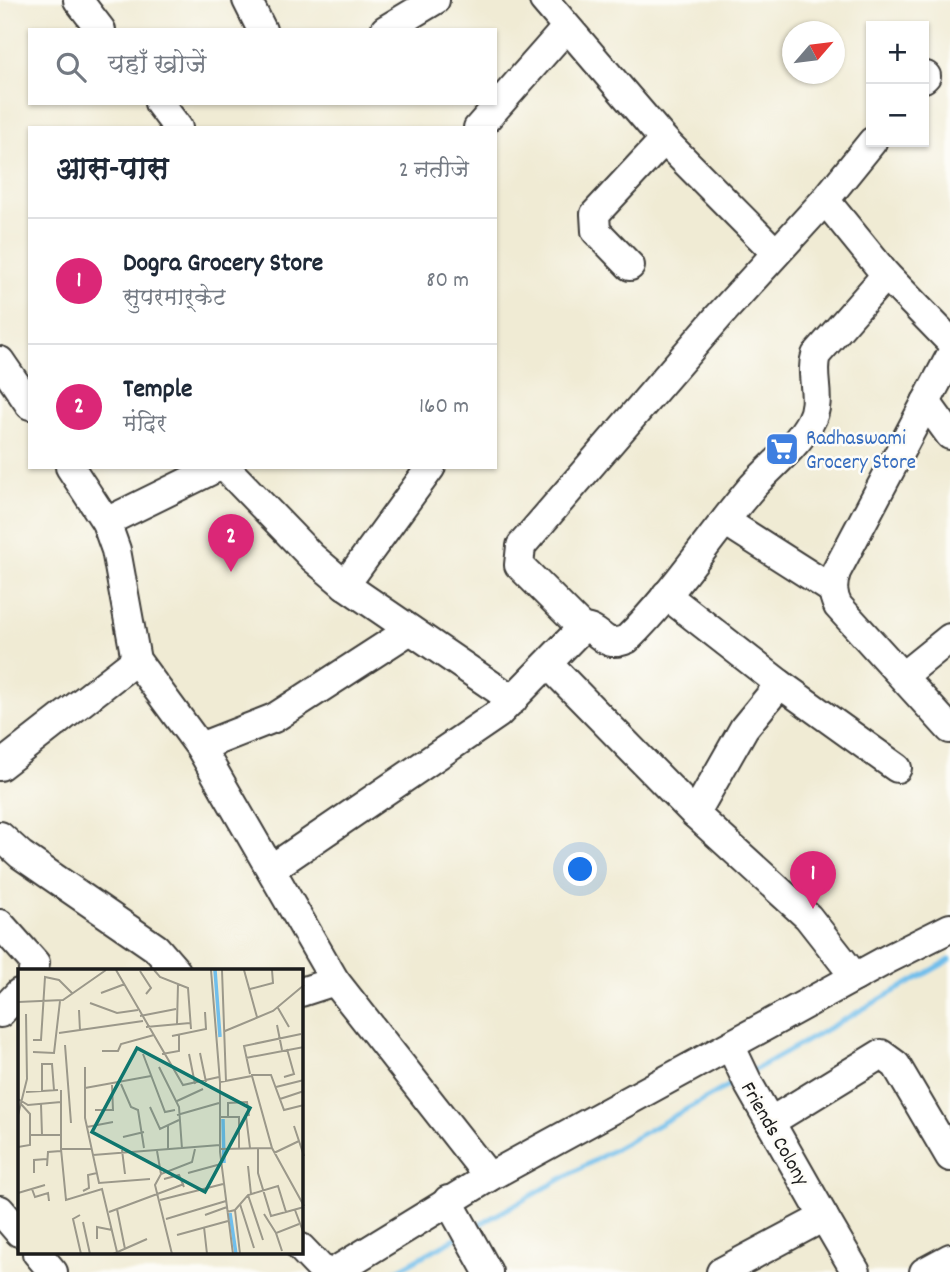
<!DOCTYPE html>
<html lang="hi">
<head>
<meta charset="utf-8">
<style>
	body { margin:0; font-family:Dekko,"Playpen Sans Deva",sans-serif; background:#f2f2f3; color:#1f2937 }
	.controls { position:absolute; right:21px; top:21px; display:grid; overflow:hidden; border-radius:0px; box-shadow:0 2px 5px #0004 }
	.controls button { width:63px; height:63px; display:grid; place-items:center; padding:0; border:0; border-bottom:2px solid #e0e1e3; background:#fff; color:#1f2937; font:35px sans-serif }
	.compass { position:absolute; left:782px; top:21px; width:63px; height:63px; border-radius:50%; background:#fff; box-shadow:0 2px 5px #0004; rotate:62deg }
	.you { position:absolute; left:581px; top:870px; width:24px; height:24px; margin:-18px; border:5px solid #fff; border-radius:50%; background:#1a73e8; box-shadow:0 0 0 10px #1a73e833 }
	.badge { display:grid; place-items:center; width:46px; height:46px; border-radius:50%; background:#db2777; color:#fff; font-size:23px; font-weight:700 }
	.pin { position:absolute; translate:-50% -58px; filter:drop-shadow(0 2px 4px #0008) }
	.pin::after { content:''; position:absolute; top:37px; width:24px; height:21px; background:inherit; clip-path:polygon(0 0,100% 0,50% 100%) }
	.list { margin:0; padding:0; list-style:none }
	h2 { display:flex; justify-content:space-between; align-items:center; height:91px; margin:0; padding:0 28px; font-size:30px }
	h2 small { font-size:23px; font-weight:400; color:#747a83 }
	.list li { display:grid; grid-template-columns:46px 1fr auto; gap:21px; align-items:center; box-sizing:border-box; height:126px; padding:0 28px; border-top:2px solid #e0e1e3 }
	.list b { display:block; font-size:26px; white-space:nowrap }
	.list p { margin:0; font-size:23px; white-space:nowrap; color:#747a83 }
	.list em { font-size:23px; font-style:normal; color:#747a83 }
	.icon { flex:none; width:38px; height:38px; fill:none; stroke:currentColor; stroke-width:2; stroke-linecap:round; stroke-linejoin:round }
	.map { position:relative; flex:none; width:950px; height:1272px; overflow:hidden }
	.search { position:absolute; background:#fff; box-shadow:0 2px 5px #0004; left:28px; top:28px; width:469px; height:77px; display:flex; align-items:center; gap:18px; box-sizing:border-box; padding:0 24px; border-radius:0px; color:#747a83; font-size:26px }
	.panel { position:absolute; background:#fff; box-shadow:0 2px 5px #0004; left:28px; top:126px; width:469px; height:343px; border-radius:0px }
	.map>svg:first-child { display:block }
</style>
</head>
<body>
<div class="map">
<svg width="950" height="1272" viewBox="0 0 950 1272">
	<rect width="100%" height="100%" fill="#fdfcf7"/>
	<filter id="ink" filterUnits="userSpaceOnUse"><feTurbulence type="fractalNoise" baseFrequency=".0143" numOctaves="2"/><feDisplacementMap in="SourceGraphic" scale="14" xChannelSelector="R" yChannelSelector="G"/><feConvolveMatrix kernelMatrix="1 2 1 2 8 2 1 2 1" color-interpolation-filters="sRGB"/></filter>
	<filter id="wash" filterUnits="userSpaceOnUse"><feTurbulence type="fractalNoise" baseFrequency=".00686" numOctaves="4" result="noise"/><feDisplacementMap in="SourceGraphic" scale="28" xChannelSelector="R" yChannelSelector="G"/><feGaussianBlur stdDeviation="1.57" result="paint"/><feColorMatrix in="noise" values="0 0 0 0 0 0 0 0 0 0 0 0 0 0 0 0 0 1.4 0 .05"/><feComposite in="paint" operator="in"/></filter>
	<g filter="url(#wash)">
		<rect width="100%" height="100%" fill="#f0ebd4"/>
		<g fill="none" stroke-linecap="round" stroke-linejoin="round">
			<!-- stream -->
			<g stroke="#70beeb" stroke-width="5">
				<polyline points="751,1072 950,960"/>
				<polyline points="473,1228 737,1081"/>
				<polyline points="394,1272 459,1236"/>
			</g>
		</g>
	</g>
	<g filter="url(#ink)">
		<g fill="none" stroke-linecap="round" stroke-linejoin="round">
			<!-- minor casing -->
			<g stroke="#3c3b38" stroke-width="32">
				<g id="minor">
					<polyline points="78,0 101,30"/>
					<polyline points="247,0 262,30"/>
					<polyline points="544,0 664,140 776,253"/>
					<polyline points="385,30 435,0"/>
					<polyline points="924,78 926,76"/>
					<polyline points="159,103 178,128"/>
					<polyline points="478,128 566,28"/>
					<polyline points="825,200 886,275 950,341"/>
					<polyline points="630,266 596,231 595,214 664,140"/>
					<path d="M 950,357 L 836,572 C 832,585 832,594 838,606 L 950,729"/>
					<polyline points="0,361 30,405"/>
					<polyline points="926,402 950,435"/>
					<polyline points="70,467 106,522 116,550 136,660 200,747 335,981 489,1177"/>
					<polyline points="225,467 312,557 345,585"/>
					<polyline points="431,467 345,585 513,700"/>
					<polyline points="725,521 833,590"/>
					<polyline points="106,522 218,467"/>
					<polyline points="666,595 780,684 897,768"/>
					<polyline points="582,628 519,565 521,546 719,316 825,200 872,142"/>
					<polyline points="548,664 695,814 808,917 855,977"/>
					<polyline points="903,676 950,638"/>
					<polyline points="200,747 274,718 410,630"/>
					<polyline points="0,766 136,660"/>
					<polyline points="695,814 744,728 780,684"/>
					<polyline points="0,836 21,855 156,948 176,971"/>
					<path d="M 271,869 L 498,714 L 582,628 C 603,628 601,650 627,639 C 674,593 710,536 753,486 C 771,466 797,446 810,422 C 823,399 809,377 816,355 L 886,275"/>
					<polyline points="0,924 35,963 33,971"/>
					<polyline points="301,992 335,981"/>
					<polyline points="0,1013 19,993"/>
					<polyline points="770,1122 881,1054 896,1065 950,1157"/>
					<polyline points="448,1200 488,1272"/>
					<polyline points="0,1210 19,1232"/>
					<polyline points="824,1217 856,1272"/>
					<polyline points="301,1248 324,1272"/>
					<polyline points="37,1253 53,1272"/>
					<polyline points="334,1272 489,1177 888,959 950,928"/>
					<polyline points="721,1272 824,1217 749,1085 731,1047"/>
					<polyline points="924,1272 950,1258"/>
				</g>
			</g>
			<!-- minor -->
			<use href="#minor" stroke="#fff" stroke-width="28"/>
		</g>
	</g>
	<!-- icons -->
	<defs>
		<g id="supermarket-square" transform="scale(1.75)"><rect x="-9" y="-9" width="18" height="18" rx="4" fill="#3f7fe0" stroke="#fdfcf7"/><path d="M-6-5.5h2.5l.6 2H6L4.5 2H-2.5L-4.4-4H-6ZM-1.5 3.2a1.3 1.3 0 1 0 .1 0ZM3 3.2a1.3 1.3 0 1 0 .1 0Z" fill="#fff"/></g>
	</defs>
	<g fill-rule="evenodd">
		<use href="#supermarket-square" x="782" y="449"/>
	</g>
	<g text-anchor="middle" stroke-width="5" stroke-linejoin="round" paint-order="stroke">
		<!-- shop labels -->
		<g font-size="21" fill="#366cbe" stroke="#fdfcf7" text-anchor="start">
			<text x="806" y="444">Radhaswami<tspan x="806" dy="24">Grocery Store</tspan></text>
		</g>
		<!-- street labels -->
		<g font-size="21" fill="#1c1c1c" stroke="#fdfcf7">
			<text transform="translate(776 1133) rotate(60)" y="7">Friends Colony</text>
		</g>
	</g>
	<!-- overview -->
	<g transform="translate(18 969)">
		<rect width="285" height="285" fill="#f0ebd4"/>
		<path fill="none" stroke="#70beeb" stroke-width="3.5" d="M 197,1 L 202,68M 205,150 L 206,194M 212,244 L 218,285"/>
		<path fill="none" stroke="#9b988a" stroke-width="2" d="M 98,1 L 165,116 L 201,108M 136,1 L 142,8 L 170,19 L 173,60M 193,1 L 202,113 L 234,107 L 254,179 L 286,237M 204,1 L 208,113M 226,1 L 239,48M 122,2 L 133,19 L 128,25M 232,20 L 255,14 L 254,1M 83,24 L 107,15M 0,33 L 45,31 L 88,1M 72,34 L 99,44 L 120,41M 260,39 L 271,58M 61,41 L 62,62M 122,47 L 158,40M 159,55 L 160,15M 259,56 L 264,81M 128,58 L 172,54M 207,62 L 255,42 L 286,16M 41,64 L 125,52M 154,67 L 188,60 L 187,43M 15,71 L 23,71 L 27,8 L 41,11 L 55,25M 47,76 L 53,154M 84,82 L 100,82 L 103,75 L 136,66M 15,83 L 36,84 L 42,32M 182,84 L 188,113M 125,85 L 147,143 L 157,141M 144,85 L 161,82 L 161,66M 171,85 L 177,115M 228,89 L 286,78M 67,98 L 67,149 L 81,214 L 132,210M 141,98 L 161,138 L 164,180M 232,105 L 226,77 L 283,65M 233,106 L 253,106 L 266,141 L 286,136M 266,108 L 276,105 L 269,80M 202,113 L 202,183 L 215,285M 103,115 L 113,138 L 120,141 L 126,179M 258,118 L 286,111M 67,119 L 133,107M 43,121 L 43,180 L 74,180M 24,122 L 24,95 L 34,95 L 36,121M 8,123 L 40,121M 0,130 L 10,136 L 43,133M 262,130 L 286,122M 159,132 L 185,120M 23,135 L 24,166M 132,138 L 142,160 L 161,151M 77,141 L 95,141 L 94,116M 0,146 L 9,110 L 8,45M 159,146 L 201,134M 228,147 L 232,179M 202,148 L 221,148 L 221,180M 210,148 L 210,134 L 229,133 L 231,147M 150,157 L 150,181M 276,157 L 286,187M 69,158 L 95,153M 12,166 L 43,166M 105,168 L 126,163M 0,178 L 12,176 L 12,145 L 3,135M 240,179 L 240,204 L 253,247 L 268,243M 43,180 L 48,231 L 84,220 L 99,283M 202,180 L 254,179M 104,181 L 107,205M 139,182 L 143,205M 256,184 L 281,172M 75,186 L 202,176M 29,197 L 30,183 L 43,182M 230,197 L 233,225M 16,204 L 16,191 L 29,190M 170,204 L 203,195M 146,210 L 161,206 L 166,218M 14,220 L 17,228 L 30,224 L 31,232M 65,222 L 71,219 L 70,206 L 79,204M 0,224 L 27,216M 230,226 L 245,271M 142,231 L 205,215M 222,235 L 236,279M 99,240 L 107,280M 217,241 L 222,285M 277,241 L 286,265M 91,243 L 166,215M 209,243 L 217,241 L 230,226 L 260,217 L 268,243 L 286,238M 246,245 L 258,264M 62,246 L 55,250 L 63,285M 187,246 L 209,238M 148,250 L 208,232M 65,253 L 72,285M 186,258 L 189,285M 159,266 L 210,252M 79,270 L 79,258 L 94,261M 264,282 L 258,264 L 281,255M 95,285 L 129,270M 154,285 L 137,216 L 143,205 L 174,193 L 177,180"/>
		<path fill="#0f766e" fill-opacity="0.15" stroke="#0f766e" stroke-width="3.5" d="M 119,79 L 232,139 L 187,223 L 74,163 Z"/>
		<rect width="285" height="285" fill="none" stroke="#1c1c1c" stroke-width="3.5"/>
	</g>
</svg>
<div class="controls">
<button>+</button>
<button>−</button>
</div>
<svg class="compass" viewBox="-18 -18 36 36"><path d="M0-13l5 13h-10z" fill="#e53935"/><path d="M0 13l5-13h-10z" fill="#747a83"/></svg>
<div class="you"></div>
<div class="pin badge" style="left:813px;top:909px">1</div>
<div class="pin badge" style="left:231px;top:572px">2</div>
<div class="search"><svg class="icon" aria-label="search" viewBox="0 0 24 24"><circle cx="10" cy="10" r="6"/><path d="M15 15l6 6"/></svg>यहाँ खोजें</div>
<section class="panel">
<h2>आस-पास<small>2 नतीजे</small></h2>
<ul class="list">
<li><span class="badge">1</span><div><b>Dogra Grocery Store</b><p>सुपरमार्केट</p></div><em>80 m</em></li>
<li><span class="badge">2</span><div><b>Temple</b><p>मंदिर</p></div><em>160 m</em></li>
</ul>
</section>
</div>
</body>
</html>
